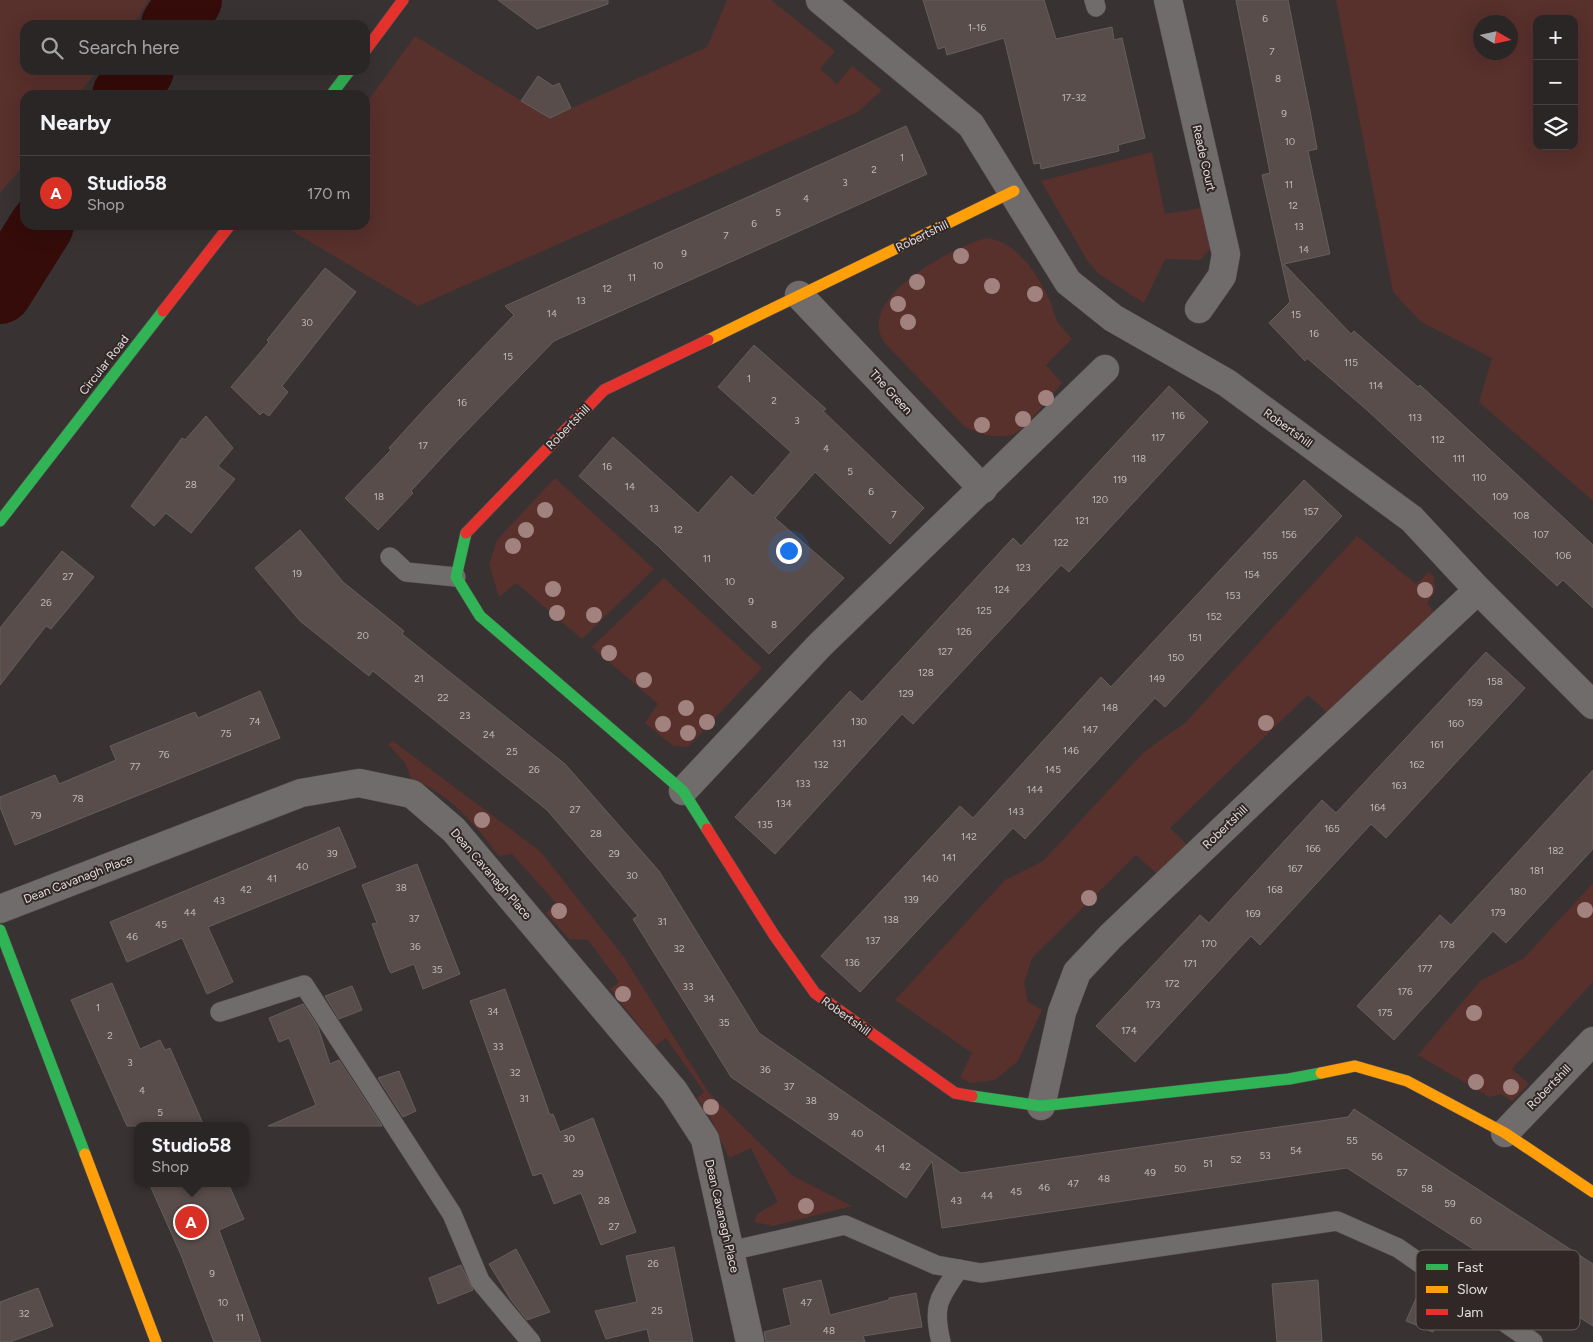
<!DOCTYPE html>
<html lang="en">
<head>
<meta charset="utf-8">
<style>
	body { margin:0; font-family:Figtree,sans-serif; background:#363232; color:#f1f3f6 }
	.controls { position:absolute; right:15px; top:15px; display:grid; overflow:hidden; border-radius:10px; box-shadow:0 5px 20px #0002 }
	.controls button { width:45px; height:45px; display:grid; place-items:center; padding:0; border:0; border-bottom:1px solid #464343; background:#2a2626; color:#f1f3f6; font:25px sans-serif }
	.compass { position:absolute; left:1473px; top:15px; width:45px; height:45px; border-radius:50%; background:#2a2626; box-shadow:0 5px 20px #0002; rotate:99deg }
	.you { position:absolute; left:788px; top:550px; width:18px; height:18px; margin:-12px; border:4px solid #fff; border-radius:50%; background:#1a73e8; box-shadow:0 0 0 8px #1a73e833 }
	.badge { display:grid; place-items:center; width:32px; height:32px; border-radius:50%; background:#d93025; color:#fff; font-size:16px; font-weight:700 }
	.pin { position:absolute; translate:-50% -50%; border:2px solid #fff; box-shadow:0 1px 5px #0006 }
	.popup { position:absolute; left:134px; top:1122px; width:115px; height:65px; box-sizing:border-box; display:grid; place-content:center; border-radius:10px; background:#2a2626; filter:drop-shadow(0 1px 4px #0005); font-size:16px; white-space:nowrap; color:#a5a5a7 }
	.popup b { font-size:19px; color:#f1f3f6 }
	.popup::after { content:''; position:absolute; left:50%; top:100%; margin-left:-10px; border:10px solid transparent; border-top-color:#2a2626 }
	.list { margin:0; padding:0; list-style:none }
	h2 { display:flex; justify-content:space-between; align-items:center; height:65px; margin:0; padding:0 20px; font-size:21px }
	h2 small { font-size:16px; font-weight:400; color:#a5a5a7 }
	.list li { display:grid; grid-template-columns:32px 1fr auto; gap:15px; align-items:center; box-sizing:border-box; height:75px; padding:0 20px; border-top:1px solid #464343 }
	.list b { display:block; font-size:19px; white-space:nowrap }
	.list p { margin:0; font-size:16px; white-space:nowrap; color:#a5a5a7 }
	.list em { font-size:16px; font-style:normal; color:#a5a5a7 }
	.icon { flex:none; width:28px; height:28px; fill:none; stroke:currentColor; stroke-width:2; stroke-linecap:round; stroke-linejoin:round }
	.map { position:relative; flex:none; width:1593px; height:1342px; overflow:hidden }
	.search { position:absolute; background:#2a2626; box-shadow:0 5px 20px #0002; left:20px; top:20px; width:350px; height:55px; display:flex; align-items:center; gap:12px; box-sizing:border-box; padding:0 18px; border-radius:15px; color:#a5a5a7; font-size:19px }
	.panel { position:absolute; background:#2a2626; box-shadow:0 5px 20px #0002; left:20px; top:90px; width:350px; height:140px; border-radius:15px }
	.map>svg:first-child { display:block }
</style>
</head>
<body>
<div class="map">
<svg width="1593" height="1342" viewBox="0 0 1593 1342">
	<rect width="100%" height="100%" fill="#383332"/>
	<!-- green -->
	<g fill="#58302c" fill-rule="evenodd">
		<polygon points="0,0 149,0 133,25 25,25 25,70 98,70 78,95 25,95 25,164 0,193"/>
		<polygon points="727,0 771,0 835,51 820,69 837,84 852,66 882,90 858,112 418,306 282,225 365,225 365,105 415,36 550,118 707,47"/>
		<path d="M 1336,0 L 1593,0 L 1593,501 L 1479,402 L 1492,358 L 1421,322 L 1393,292 ZM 1537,19 L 1574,19 L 1574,146 L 1537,146 ZM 1480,22 L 1510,22 L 1510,52 L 1480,52 Z"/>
		<polygon points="1152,152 1165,214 1202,208 1210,249 1200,260 1165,259 1144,303 1099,274 1087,260 1041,181"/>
		<path d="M 986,238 C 1018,241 1038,275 1051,303 C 1053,308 1054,315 1057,321 C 1061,327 1067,333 1072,339 L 1046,365 L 1062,383 C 1053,393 1026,428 1016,433 C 1001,441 977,434 964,426 C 943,404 923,383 903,362 C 896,354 885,346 881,336 C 863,294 954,247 986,238 Z"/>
		<polygon points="555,478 654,569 582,639 516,583 499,597 489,565 497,540"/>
		<polygon points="1357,536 1416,584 1429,572 1434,577 1435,592 1427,603 1434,612 1330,715 1308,695 1170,828 1187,845 1157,874 1136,855 1032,958 1024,983 1028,1002 1042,1010 1018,1061 995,1080 970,1083 960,1077 972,1053 895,1000 1005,880 1043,861 1144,752 1185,723"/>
		<polygon points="664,578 762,668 688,747 673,746 645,723 658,704 592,647"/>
		<path d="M 393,741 L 540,851 L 624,957 L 709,1093 L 793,1176 L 852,1206 L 773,1226 L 754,1222 L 758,1213 L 778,1202 L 751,1148 L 729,1158 L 712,1121 L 697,1098 L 704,1092 L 666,1038 L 655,1046 L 610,989 L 619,982 L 588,940 L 569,939 L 546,913 L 556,903 L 512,854 L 499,856 C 474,824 451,794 411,779 L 405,763 L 388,744 Z"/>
		<polygon points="1593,883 1593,982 1512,1069 1529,1084 1512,1101 1501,1094 1489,1097 1418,1055 1480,981 1524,958"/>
	</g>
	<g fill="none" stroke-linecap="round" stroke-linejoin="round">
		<!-- river -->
		<g stroke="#350c0a" stroke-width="64">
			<polyline points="173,25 190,0"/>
			<polyline points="124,95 142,70"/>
			<polyline points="0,292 42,225"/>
		</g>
	</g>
	<!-- building -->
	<g fill="#594d4b" stroke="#635f5e">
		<polygon points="498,0 608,0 608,4 537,29"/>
		<polygon points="923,0 1044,0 1056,39 1112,27 1114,40 1122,38 1145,138 1118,145 1119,151 1041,169 1040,163 1034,164 1004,38 947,55 945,47 938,49"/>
		<polygon points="1236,0 1288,0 1312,121 1317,149 1308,151 1330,254 1284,264 1351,334 1354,331 1418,387 1420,385 1593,545 1593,608 1563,580 1557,586 1368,411 1307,358 1305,361 1269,323 1290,302 1262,175 1270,173"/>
		<polygon points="538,76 553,86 559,83 571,108 550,118 521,101"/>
		<polygon points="906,126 927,174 554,341 456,442 411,491 413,493 378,530 345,498 391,450 389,448 428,405 514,315 505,306"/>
		<polygon points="325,268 356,292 282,386 288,392 269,416 263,412 260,415 231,387 269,342 267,340"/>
		<polygon points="754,345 826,409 823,411 924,508 890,544 815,472 775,518 844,578 769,654 659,547 579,476 613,437 698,513 731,476 753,496 791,452 718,387"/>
		<polygon points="1169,386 1208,422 1069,572 1061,565 913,724 902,714 775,854 735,817 850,691 862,702 1013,538 1021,546"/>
		<polygon points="206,416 233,448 218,466 235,479 191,533 166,513 154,526 131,506 182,438 185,440"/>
		<polygon points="1304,480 1342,516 1165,707 1155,698 1025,839 1013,828 860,992 821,956 960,806 973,818 1101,677 1111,687"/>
		<polygon points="300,530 343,582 404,631 402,634 565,764 659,871 759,1033 961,1173 1348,1117 1354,1109 1593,1264 1593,1326 1347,1168 942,1228 932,1161 906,1198 731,1077 633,919 638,916 547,810 373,671 369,676 300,621 255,568"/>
		<polygon points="62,551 94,577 51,629 46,626 0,685 0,628"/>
		<polygon points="1486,652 1525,688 1386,838 1371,824 1260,945 1251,936 1135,1062 1096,1026 1200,915 1209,923 1322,800 1336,813"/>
		<polygon points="260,691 280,738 15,845 0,807 0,797 55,775 59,784 116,760 110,746 195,712 198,718"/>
		<polygon points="1593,770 1593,849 1506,943 1493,931 1394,1040 1357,1006 1440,915 1451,925"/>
		<polygon points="339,827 356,867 208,927 233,982 207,994 182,938 127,962 110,922"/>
		<polygon points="417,864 460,974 423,989 414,964 391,973 389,970 372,924 377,923 362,885"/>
		<polygon points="112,983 140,1049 160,1040 165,1050 170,1048 204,1126 127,1126 71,1000"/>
		<polygon points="352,986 362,1010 339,1019 325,996"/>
		<polygon points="505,989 550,1115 553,1114 560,1132 593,1118 636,1232 601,1245 581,1193 554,1204 542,1173 533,1176 470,1001"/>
		<polygon points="303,1004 318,1027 330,1064 339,1060 382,1126 268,1126 316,1105 289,1038 279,1042 269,1018"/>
		<polygon points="399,1071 416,1111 403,1117 378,1078"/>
		<polygon points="149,1183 228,1183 244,1219 219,1230 261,1342 214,1342 181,1255"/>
		<polygon points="674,1247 693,1342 650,1342 647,1329 606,1339 595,1311 637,1302 626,1256"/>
		<polygon points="516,1249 550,1312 527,1320 511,1300 489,1264"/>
		<polygon points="461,1265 473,1290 438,1304 429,1278"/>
		<polygon points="821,1280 830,1315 889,1300 889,1298 916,1293 922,1327 863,1336 865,1342 766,1342 764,1332 791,1325 783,1289"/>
		<polygon points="1318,1280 1322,1342 1277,1342 1272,1284"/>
		<polygon points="38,1288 53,1326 10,1342 0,1342 0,1302"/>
		<polygon points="1418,1294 1445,1305 1433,1332 1406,1321"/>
	</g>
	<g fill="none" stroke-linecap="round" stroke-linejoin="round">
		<!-- lane casing -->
		<g stroke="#565251" stroke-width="20">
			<g id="lane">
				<polyline points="1094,0 1096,7"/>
				<polyline points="390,557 406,572 456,577"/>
				<polyline points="220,1012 304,985 452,1214 480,1281 531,1342"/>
				<polyline points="730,1251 845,1225 936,1265 981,1273 1337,1221 1398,1248 1533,1342"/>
				<path d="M 941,1342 C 932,1305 939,1298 959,1269"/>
			</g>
		</g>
		<!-- street casing -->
		<g stroke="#565251" stroke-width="29">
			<g id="street">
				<polyline points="820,0 971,125 1068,282 1113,318 1227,383 1412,519 1478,590 1593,705"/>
				<polyline points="1168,0 1226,254 1222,276 1199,309"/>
				<polyline points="799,295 983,489"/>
				<polyline points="683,791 820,645 1105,369"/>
				<polyline points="0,909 301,793 359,783 412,794 454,830 674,1091 705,1139 750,1342"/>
				<polyline points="1041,1106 1062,1012 1077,972 1111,936 1278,777 1478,590"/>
				<polyline points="1505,1133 1593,1041"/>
			</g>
		</g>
		<!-- fast casing -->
		<g stroke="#565251" stroke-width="12">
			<g id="fast">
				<polyline points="331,95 350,70"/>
				<polyline points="0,521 163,311"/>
				<polyline points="466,533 456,577 480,616 683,791 707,829"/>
				<polyline points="0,930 85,1154"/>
				<polyline points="972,1096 1041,1106 1289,1079 1321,1073"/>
			</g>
		</g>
		<!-- slow casing -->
		<g stroke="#565251" stroke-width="12">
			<g id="slow">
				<polyline points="708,340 1014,191"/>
				<polyline points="1321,1073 1355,1066 1407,1081 1505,1133 1593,1192"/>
				<polyline points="85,1154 156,1342"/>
			</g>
		</g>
		<!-- jam casing -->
		<g stroke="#565251" stroke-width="12">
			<g id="jam">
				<polyline points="365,51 403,0"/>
				<polyline points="163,311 230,225"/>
				<polyline points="466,533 604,390 708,340"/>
				<polyline points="707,829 774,935 815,993 955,1093 972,1096"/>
			</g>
		</g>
		<!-- lane -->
		<use href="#lane" stroke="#6f6c6b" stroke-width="19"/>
		<!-- street -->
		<use href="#street" stroke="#6f6c6b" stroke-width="28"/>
		<!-- fast -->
		<use href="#fast" stroke="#30b455" stroke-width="11"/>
		<!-- slow -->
		<use href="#slow" stroke="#ff9f0a" stroke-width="11"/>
		<!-- jam -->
		<use href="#jam" stroke="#e5322d" stroke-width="11"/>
	</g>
	<!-- trees -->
	<g fill="#a2827e">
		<circle cx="961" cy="256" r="8"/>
		<circle cx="917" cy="282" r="8"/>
		<circle cx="992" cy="286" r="8"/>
		<circle cx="1035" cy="294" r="8"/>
		<circle cx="898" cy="304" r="8"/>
		<circle cx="908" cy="322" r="8"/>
		<circle cx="1046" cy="398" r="8"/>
		<circle cx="1023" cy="419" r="8"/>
		<circle cx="982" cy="425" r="8"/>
		<circle cx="545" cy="510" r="8"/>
		<circle cx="526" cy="530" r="8"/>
		<circle cx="513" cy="546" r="8"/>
		<circle cx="553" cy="589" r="8"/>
		<circle cx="1425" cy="590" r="8"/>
		<circle cx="557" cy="613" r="8"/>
		<circle cx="594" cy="615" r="8"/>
		<circle cx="609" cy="653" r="8"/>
		<circle cx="644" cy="680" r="8"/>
		<circle cx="686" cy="708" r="8"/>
		<circle cx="707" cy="722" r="8"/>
		<circle cx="1266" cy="723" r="8"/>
		<circle cx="663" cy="724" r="8"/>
		<circle cx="688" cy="733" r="8"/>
		<circle cx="482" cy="820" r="8"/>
		<circle cx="1089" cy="898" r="8"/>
		<circle cx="1585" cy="910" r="8"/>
		<circle cx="559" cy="911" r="8"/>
		<circle cx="623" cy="994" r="8"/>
		<circle cx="1474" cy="1013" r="8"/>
		<circle cx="1476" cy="1082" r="8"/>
		<circle cx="1511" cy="1087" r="8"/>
		<circle cx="711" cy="1107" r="8"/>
		<circle cx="806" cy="1206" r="8"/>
	</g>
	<g text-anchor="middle" stroke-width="4" stroke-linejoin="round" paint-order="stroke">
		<!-- number labels -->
		<g font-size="10" fill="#c0bab8">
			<text x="1265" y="22">6</text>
			<text x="977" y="31">1-16</text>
			<text x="1272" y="55">7</text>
			<text x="1278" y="82">8</text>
			<text x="1074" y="101">17-32</text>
			<text x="1284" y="117">9</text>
			<text x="1290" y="145">10</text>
			<text x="902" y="161">1</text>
			<text x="874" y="173">2</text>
			<text x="845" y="186">3</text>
			<text x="1289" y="188">11</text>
			<text x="806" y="202">4</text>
			<text x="1293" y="209">12</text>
			<text x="778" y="216">5</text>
			<text x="754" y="227">6</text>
			<text x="1299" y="230">13</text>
			<text x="726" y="239">7</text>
			<text x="1304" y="253">14</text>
			<text x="684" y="257">9</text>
			<text x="658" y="269">10</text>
			<text x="632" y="281">11</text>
			<text x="607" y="292">12</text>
			<text x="581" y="304">13</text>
			<text x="552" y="317">14</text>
			<text x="1296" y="318">15</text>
			<text x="307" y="326">30</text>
			<text x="1314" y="337">16</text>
			<text x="508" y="360">15</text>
			<text x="1351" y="366">115</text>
			<text x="749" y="382">1</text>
			<text x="1376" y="389">114</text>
			<text x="774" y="404">2</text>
			<text x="462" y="406">16</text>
			<text x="1178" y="419">116</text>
			<text x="1415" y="421">113</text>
			<text x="797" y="424">3</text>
			<text x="1158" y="441">117</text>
			<text x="1438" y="443">112</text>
			<text x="423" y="449">17</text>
			<text x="826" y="452">4</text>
			<text x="1139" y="462">118</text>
			<text x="1459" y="462">111</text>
			<text x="607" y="470">16</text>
			<text x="850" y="475">5</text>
			<text x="1479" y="481">110</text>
			<text x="1120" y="483">119</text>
			<text x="191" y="488">28</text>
			<text x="630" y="490">14</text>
			<text x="871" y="495">6</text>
			<text x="379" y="500">18</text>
			<text x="1500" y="500">109</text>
			<text x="1100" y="503">120</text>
			<text x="654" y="512">13</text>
			<text x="1311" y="515">157</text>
			<text x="894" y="518">7</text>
			<text x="1521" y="519">108</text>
			<text x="1082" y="524">121</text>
			<text x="678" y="533">12</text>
			<text x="1289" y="538">156</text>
			<text x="1541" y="538">107</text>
			<text x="1061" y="546">122</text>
			<text x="1270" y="559">155</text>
			<text x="1563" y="559">106</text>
			<text x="707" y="562">11</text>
			<text x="1023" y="571">123</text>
			<text x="297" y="577">19</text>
			<text x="1252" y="578">154</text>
			<text x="68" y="580">27</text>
			<text x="730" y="585">10</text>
			<text x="1002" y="593">124</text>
			<text x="1233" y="599">153</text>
			<text x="751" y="605">9</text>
			<text x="46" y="606">26</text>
			<text x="984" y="614">125</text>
			<text x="1214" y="620">152</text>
			<text x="774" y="628">8</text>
			<text x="964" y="635">126</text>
			<text x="363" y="639">20</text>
			<text x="1195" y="641">151</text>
			<text x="945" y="655">127</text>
			<text x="1176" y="661">150</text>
			<text x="926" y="676">128</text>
			<text x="419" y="682">21</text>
			<text x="1157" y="682">149</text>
			<text x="1495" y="685">158</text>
			<text x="906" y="697">129</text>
			<text x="443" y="701">22</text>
			<text x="1475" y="706">159</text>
			<text x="1110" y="711">148</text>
			<text x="465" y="719">23</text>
			<text x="255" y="725">74</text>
			<text x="859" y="725">130</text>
			<text x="1456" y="727">160</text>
			<text x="1090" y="733">147</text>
			<text x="226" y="737">75</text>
			<text x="489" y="738">24</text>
			<text x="839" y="747">131</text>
			<text x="1437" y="748">161</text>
			<text x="1071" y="754">146</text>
			<text x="512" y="755">25</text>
			<text x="164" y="758">76</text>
			<text x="821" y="768">132</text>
			<text x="1417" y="768">162</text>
			<text x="135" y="770">77</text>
			<text x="534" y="773">26</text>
			<text x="1053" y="773">145</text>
			<text x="803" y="787">133</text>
			<text x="1399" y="789">163</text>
			<text x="1035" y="793">144</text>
			<text x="78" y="802">78</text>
			<text x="784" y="807">134</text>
			<text x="1378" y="811">164</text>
			<text x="575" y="813">27</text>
			<text x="1016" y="815">143</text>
			<text x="36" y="819">79</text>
			<text x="765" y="828">135</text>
			<text x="1332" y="832">165</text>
			<text x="596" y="837">28</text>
			<text x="969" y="840">142</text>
			<text x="1313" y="852">166</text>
			<text x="1556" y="854">182</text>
			<text x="332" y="857">39</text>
			<text x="614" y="857">29</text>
			<text x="949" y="861">141</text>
			<text x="302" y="870">40</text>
			<text x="1295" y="872">167</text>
			<text x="1537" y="874">181</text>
			<text x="632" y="879">30</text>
			<text x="272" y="882">41</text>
			<text x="930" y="882">140</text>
			<text x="401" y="891">38</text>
			<text x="246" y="893">42</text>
			<text x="1275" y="893">168</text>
			<text x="1518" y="895">180</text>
			<text x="911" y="903">139</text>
			<text x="219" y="904">43</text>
			<text x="190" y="916">44</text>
			<text x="1498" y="916">179</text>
			<text x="1253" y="917">169</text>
			<text x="414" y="922">37</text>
			<text x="891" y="923">138</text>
			<text x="662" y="925">31</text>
			<text x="161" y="928">45</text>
			<text x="132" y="940">46</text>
			<text x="873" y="944">137</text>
			<text x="1209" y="947">170</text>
			<text x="1447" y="948">178</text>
			<text x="415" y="950">36</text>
			<text x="679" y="952">32</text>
			<text x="852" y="966">136</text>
			<text x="1190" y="967">171</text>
			<text x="1425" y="972">177</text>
			<text x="437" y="973">35</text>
			<text x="1172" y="987">172</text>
			<text x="688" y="990">33</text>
			<text x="1405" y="995">176</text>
			<text x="709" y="1002">34</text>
			<text x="1153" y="1008">173</text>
			<text x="98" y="1011">1</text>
			<text x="493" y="1015">34</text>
			<text x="1385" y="1016">175</text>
			<text x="724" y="1026">35</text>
			<text x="1129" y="1034">174</text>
			<text x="110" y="1039">2</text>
			<text x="498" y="1050">33</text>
			<text x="130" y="1066">3</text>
			<text x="765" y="1073">36</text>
			<text x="515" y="1076">32</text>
			<text x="789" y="1090">37</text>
			<text x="142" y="1094">4</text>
			<text x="524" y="1102">31</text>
			<text x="811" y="1104">38</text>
			<text x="160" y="1116">5</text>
			<text x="833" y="1120">39</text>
			<text x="857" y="1137">40</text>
			<text x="569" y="1142">30</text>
			<text x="1352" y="1144">55</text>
			<text x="880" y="1152">41</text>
			<text x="1296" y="1154">54</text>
			<text x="1265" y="1159">53</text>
			<text x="1377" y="1160">56</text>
			<text x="1236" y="1163">52</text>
			<text x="1208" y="1167">51</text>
			<text x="905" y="1170">42</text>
			<text x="1180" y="1172">50</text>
			<text x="1150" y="1176">49</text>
			<text x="1402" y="1176">57</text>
			<text x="578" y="1177">29</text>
			<text x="1104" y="1182">48</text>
			<text x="1073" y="1187">47</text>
			<text x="1044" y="1191">46</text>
			<text x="1427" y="1192">58</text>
			<text x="1016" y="1195">45</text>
			<text x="987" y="1199">44</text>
			<text x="604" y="1204">28</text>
			<text x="956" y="1204">43</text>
			<text x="1450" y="1207">59</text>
			<text x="1476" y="1224">60</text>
			<text x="614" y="1230">27</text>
			<text x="653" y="1267">26</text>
			<text x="212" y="1277">9</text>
			<text x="223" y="1306">10</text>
			<text x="806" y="1306">47</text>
			<text x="657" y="1314">25</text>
			<text x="24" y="1317">32</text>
			<text x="240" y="1321">11</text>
			<text x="829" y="1334">48</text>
		</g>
		<!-- street labels -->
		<g font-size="12" fill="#e3dedd" stroke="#302726">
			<text transform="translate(1204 158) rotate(77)" y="4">Reade Court</text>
			<text transform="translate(922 236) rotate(-26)" y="4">Robertshill</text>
			<text transform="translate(104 365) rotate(-52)" y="4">Circular Road</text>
			<text transform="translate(891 392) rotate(47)" y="4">The Green</text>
			<text transform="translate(568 427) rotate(-46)" y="4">Robertshill</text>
			<text transform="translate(1288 428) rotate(36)" y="4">Robertshill</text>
			<text transform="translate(1225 827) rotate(-44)" y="4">Robertshill</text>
			<text transform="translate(491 874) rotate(49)" y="4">Dean Cavanagh Place</text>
			<text transform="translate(78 879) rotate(-21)" y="4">Dean Cavanagh Place</text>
			<text transform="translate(846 1016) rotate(36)" y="4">Robertshill</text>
			<text transform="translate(1549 1087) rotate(-46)" y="4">Robertshill</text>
			<text transform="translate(722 1216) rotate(77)" y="4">Dean Cavanagh Place</text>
		</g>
	</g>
	<!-- legend -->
	<rect x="1416" y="1250" width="164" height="80" rx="8" fill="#302726" stroke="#665e5d" stroke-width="1"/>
	<rect x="1426" y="1264" width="22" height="6" fill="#30b455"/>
	<rect x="1426" y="1286" width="22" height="7" fill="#ff9f0a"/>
	<rect x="1426" y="1309" width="22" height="6" fill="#e5322d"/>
	<g font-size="14" fill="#e3dedd">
		<text x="1457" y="1272">Fast</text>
		<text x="1457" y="1294">Slow</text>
		<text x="1457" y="1317">Jam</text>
	</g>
</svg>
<div class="controls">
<button>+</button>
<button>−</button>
<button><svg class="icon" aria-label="layers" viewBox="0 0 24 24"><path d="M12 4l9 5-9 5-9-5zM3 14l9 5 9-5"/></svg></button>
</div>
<svg class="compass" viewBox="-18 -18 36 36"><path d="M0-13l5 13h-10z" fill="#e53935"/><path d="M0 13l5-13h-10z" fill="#a5a5a7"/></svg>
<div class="you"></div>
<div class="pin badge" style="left:191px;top:1222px">A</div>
<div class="popup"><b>Studio58</b>Shop</div>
<div class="search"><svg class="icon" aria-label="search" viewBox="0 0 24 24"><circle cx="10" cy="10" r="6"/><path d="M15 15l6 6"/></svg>Search here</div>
<section class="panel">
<h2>Nearby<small></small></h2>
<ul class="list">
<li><span class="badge">A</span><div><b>Studio58</b><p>Shop</p></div><em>170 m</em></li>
</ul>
</section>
</div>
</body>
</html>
